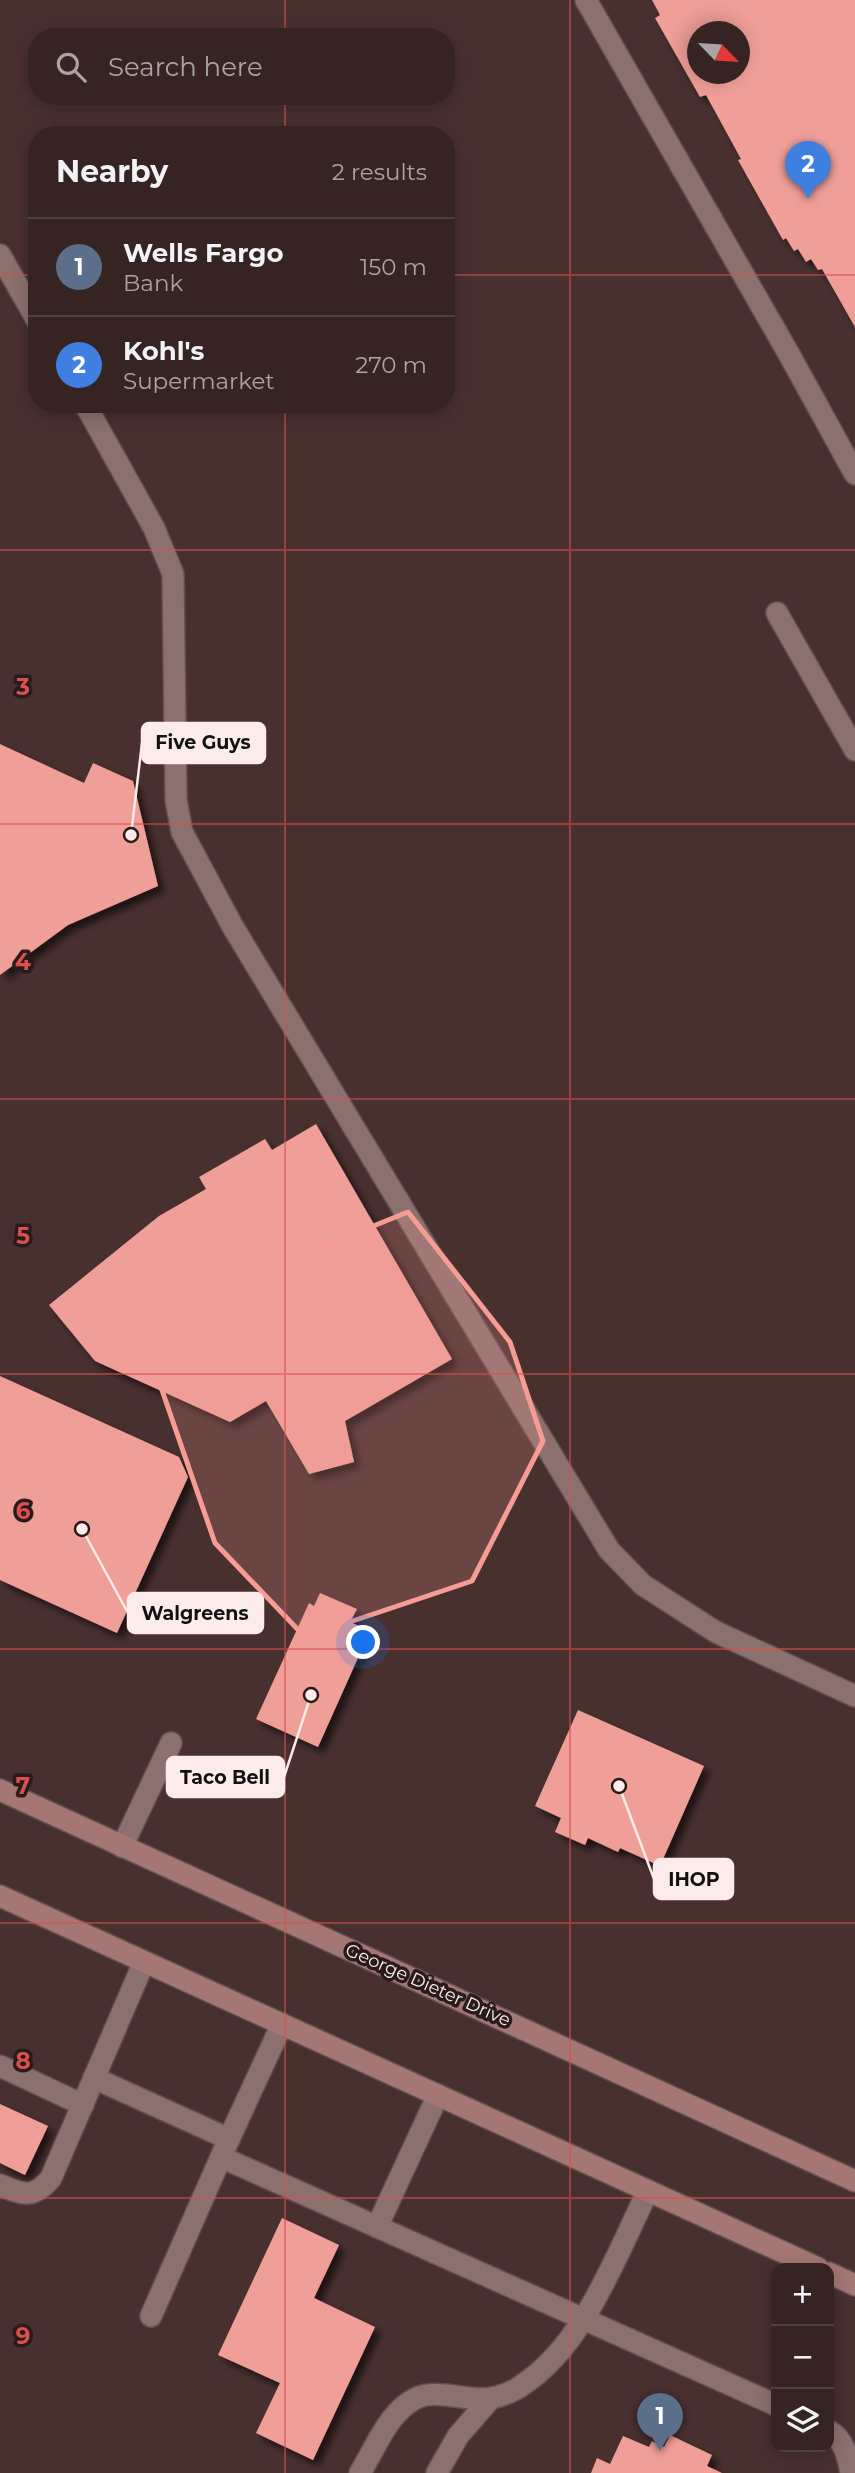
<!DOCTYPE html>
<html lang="en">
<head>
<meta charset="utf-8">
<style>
	body { margin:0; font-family:Montserrat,sans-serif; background:#3d2c2b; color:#f1f3f6 }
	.controls { position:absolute; right:21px; bottom:21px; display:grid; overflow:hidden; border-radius:14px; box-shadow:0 4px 18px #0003 }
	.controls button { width:63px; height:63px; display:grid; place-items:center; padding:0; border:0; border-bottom:2px solid #504141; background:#362423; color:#f1f3f6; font:35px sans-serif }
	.compass { position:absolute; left:687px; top:21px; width:63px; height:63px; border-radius:50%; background:#362423; box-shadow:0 4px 18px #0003; rotate:115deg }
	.you { position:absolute; left:364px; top:1643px; width:24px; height:24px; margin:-18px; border:5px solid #fff; border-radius:50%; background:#1a73e8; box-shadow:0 0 0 10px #1a73e833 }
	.badge { display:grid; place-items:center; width:46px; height:46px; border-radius:50%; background:#f59c95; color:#fff; font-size:23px; font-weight:700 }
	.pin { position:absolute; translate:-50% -58px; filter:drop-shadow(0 2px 4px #0008) }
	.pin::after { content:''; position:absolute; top:37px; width:24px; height:21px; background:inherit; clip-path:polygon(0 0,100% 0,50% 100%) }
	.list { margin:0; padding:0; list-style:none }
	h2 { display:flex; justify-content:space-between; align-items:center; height:91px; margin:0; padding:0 28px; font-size:30px }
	h2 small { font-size:23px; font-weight:400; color:#aaa4a6 }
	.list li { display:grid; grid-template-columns:46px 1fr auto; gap:21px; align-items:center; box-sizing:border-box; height:98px; padding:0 28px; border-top:2px solid #504141 }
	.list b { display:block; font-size:26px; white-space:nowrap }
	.list p { margin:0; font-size:23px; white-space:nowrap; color:#aaa4a6 }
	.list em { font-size:23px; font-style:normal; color:#aaa4a6 }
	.icon { flex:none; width:38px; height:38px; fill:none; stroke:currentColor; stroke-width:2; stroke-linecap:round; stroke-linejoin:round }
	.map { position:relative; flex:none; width:855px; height:2473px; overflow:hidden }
	.search { position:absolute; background:#362423; box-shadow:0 4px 18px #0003; left:28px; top:28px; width:427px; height:77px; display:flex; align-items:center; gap:18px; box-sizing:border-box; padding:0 24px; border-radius:28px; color:#aaa4a6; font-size:26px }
	.panel { position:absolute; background:#362423; box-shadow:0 4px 18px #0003; left:28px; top:126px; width:427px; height:287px; border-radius:28px }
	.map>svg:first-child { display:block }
</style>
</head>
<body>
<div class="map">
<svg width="855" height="2473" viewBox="0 0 855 2473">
	<defs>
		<filter id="shadow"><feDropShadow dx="6" dy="6" stdDeviation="3.5" flood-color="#0009"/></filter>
	</defs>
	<rect width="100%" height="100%" fill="#48302f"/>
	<!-- building -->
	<g fill="#ef9e98" fill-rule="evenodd" filter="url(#shadow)">
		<path d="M 652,0 L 855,0 L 855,327 L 822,269 L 818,270 L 811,259 L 806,262 L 798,249 L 794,251 L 786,238 L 783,240 L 738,160 L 741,159 L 706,95 L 700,97 L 655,18 L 660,15 ZM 698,32 L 740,32 L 740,74 L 698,74 Z"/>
		<polygon points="0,744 84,783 93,763 133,781 158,886 68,925 0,975"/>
		<polygon points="316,1124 452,1359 345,1421 354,1462 309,1474 266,1401 230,1422 95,1361 49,1305 159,1216 206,1189 199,1177 265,1139 272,1150"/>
		<polygon points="0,1376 179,1457 188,1477 117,1633 0,1580"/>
		<polygon points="320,1593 357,1609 350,1622 370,1631 318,1747 256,1719 309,1603 314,1606"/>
		<polygon points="578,1710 704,1766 660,1866 620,1848 618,1852 588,1838 585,1845 555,1832 561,1818 535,1806"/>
		<polygon points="0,2104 48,2126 25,2175 0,2163"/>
		<polygon points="282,2218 339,2245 314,2298 375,2327 313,2460 256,2433 280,2383 218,2355"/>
		<polygon points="670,2435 712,2455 707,2466 722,2473 591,2473 597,2458 610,2464 623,2436 649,2447 652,2441 664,2447"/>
	</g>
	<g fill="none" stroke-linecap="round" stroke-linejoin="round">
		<!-- service casing -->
		<g stroke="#634f4e" stroke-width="24">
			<g id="service">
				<polyline points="586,0 790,356 855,474"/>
				<polyline points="0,255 37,320"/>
				<polyline points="85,404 154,528 173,574 176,800 182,832 233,927 609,1550 643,1585 716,1632 855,1696"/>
				<polyline points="777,613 855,750"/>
				<polyline points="122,1847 171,1743"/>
				<polyline points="0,2066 83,2105"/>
				<polyline points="94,2078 229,2139"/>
				<polyline points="223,2152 282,2024"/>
				<path d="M 0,2185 C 23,2195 34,2199 51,2178 L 144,1962"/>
				<polyline points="377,2227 438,2095"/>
				<polyline points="151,2316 221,2157 776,2405"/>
				<path d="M 829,2431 C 844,2439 848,2457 851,2473"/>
				<path d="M 360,2473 C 374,2450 386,2419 408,2403 C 432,2384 465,2403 492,2398 C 501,2396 514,2391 521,2386 C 585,2344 615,2257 648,2191"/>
				<polyline points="437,2473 458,2436 491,2398"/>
			</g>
		</g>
		<!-- secondary casing -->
		<g stroke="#634f4e" stroke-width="24">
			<g id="secondary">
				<polyline points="0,1790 855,2181"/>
				<polyline points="0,1896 818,2268"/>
				<polyline points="829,2273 855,2285"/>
			</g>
		</g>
		<!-- service -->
		<use href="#service" stroke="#8c706e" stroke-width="21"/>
		<!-- secondary -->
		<use href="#secondary" stroke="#a57774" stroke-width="21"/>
	</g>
	<!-- marked area -->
	<path fill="#f59c95" fill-opacity="0.2" stroke="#f59c95" stroke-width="5" stroke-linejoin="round" d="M 408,1212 L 510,1342 L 543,1441 L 472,1581 L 305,1637 L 215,1543 L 155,1370 L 269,1268 Z"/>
	<!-- grid -->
	<path fill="none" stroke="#dd4f4f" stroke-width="2" stroke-opacity="0.55" d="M 285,0 L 285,37M 570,0 L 570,2473M 285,96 L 285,135M 0,275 L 37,275M 446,275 L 855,275M 285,404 L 285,2473M 0,550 L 855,550M 0,824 L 855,824M 0,1099 L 855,1099M 0,1374 L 855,1374M 0,1649 L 855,1649M 0,1923 L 855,1923M 0,2198 L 855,2198"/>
	<g text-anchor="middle" stroke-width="7" stroke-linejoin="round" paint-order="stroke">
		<!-- street labels -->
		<g font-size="18" fill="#fbebe9" stroke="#271c1b">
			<text transform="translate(428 1985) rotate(24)" y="6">George Dieter Drive</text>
		</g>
	</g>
	<g font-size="23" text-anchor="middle" font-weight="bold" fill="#dd4f4f" stroke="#271c1b" stroke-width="7" stroke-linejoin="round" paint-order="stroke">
		<text x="23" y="695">3</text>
		<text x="23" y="970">4</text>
		<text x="23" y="1244">5</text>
		<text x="23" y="1519">6</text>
		<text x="23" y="1794">7</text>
		<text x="23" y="2069">8</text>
		<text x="23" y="2344">9</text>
	</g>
	<!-- callouts -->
	<path fill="none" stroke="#fbebe9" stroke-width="2.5" d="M131 835L142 743M82 1529L128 1613M311 1695L284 1777M619 1786L654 1879"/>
	<g fill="#fbebe9" stroke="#271c1b" stroke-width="2.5">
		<circle cx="131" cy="835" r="7"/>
		<circle cx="82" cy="1529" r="7"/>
		<circle cx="311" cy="1695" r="7"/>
		<circle cx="619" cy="1786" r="7"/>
	</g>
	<g fill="#fbebe9" stroke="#fbebe9" stroke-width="2.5">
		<rect x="142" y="723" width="123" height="40" rx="7"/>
		<rect x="128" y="1593" width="135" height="40" rx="7"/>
		<rect x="167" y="1757" width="117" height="40" rx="7"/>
		<rect x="654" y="1859" width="79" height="40" rx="7"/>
	</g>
	<g font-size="19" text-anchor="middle" font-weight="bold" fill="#111">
		<text x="203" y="749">Five Guys</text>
		<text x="195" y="1620">Walgreens</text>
		<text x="225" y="1784">Taco Bell</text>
		<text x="694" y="1886">IHOP</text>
	</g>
</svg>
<div class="controls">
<button>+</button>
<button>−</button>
<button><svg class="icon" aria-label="layers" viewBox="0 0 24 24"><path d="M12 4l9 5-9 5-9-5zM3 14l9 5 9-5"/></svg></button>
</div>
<svg class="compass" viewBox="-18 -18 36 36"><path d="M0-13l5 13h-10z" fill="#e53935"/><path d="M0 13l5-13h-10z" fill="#aaa4a6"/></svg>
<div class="you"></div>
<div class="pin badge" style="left:660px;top:2451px;background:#5c6f8a">1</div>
<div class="pin badge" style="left:808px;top:199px;background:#3f7fe0">2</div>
<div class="search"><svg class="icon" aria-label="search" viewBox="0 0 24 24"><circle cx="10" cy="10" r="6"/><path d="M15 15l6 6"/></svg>Search here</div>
<section class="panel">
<h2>Nearby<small>2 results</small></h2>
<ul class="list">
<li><span class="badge" style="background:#5c6f8a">1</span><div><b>Wells Fargo</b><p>Bank</p></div><em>150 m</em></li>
<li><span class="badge" style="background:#3f7fe0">2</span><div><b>Kohl's</b><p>Supermarket</p></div><em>270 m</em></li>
</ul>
</section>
</div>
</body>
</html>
